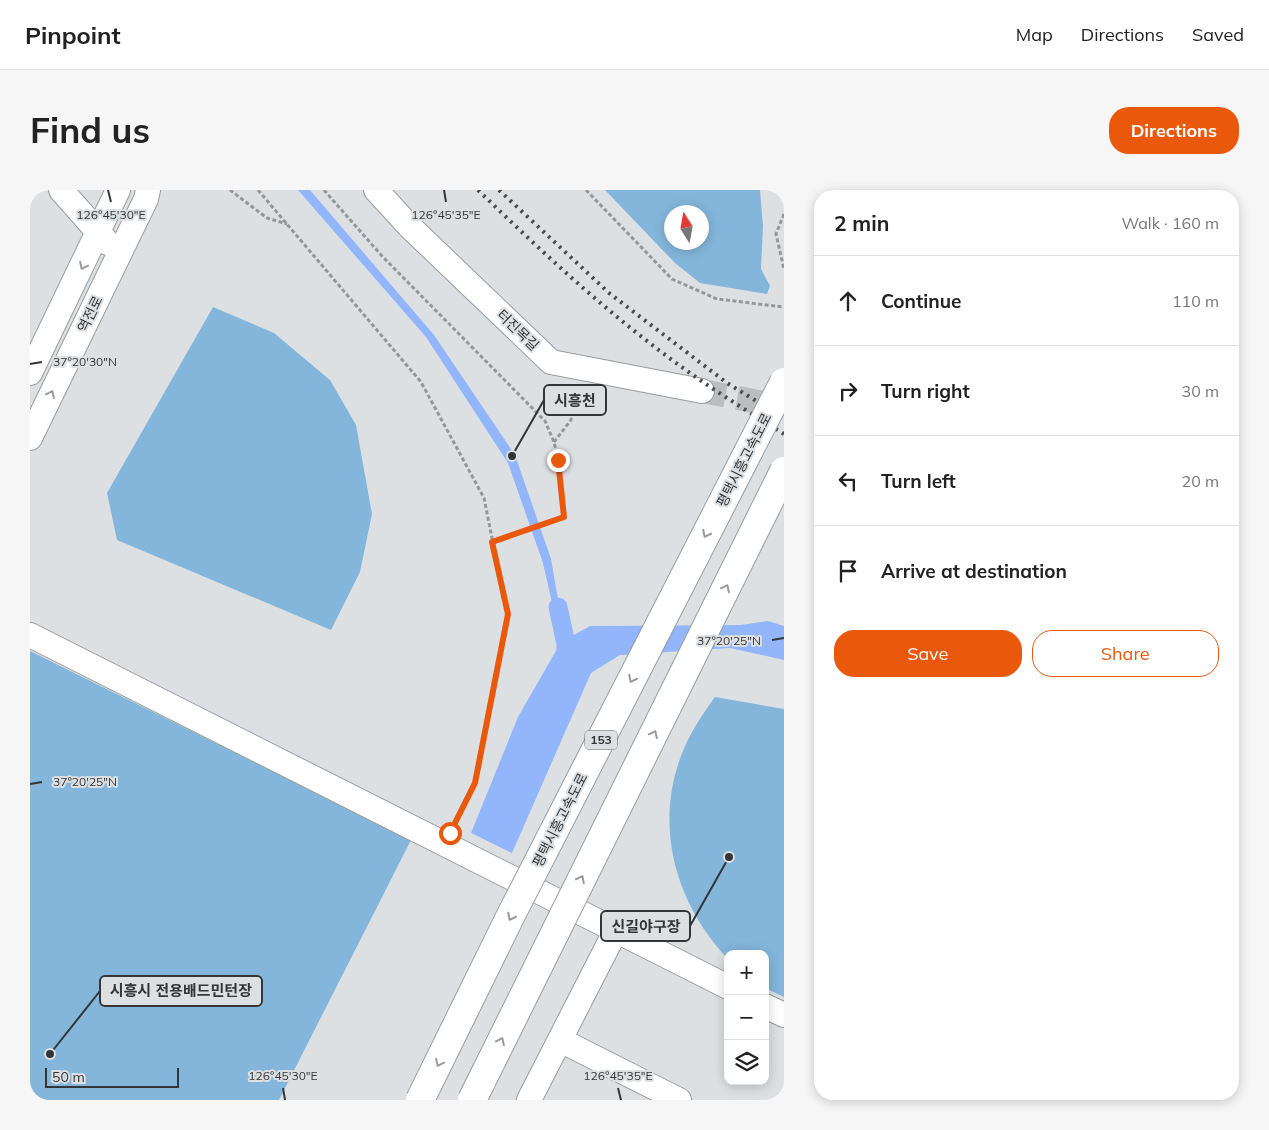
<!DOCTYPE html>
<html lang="en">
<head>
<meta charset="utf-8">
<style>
	body { margin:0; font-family:Mulish,"Noto Sans KR",sans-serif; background:#f6f6f6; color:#222 }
	.controls { position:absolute; right:15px; bottom:15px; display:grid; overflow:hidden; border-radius:10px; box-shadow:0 2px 12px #0003 }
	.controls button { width:45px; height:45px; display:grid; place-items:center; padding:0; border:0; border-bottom:1px solid #e0e0e0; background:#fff; color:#222; font:25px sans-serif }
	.compass { position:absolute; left:634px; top:15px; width:45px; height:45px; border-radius:50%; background:#fff; box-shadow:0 2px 12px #0003; rotate:349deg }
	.scale { position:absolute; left:15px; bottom:12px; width:134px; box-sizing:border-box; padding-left:5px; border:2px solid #343536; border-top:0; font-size:14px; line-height:18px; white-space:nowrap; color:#343536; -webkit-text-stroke:4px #dde0e3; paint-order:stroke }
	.stop { position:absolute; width:15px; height:15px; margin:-11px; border:4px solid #ea580c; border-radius:50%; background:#fff }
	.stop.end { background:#ea580c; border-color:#fff; box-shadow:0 1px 5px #0008 }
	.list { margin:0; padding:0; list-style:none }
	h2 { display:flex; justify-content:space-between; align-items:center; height:65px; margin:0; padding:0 20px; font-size:21px }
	h2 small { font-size:16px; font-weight:400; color:#767676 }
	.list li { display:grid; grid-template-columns:32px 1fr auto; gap:15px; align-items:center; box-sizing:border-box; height:90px; padding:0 20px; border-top:1px solid #e0e0e0 }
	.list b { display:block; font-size:19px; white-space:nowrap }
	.list em { font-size:16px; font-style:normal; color:#767676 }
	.actions { display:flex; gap:10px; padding:15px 20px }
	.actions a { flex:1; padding:11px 0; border:1px solid #ea580c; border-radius:20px; text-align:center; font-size:18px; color:#ea580c }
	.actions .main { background:#ea580c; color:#fff }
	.icon { flex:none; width:28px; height:28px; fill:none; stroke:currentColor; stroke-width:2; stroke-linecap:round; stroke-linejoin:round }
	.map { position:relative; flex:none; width:754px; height:910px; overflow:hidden; border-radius:20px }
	header { display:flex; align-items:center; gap:30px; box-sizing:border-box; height:70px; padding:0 25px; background:#fff; border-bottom:1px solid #e0e0e0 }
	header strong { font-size:24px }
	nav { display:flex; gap:28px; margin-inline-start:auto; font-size:18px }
	.intro { display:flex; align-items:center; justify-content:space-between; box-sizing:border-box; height:120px; padding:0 30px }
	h1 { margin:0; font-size:35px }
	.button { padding:12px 22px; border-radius:20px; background:#ea580c; color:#fff; font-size:18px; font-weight:700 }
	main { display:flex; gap:30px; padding:0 30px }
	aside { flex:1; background:#fff; border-radius:20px; box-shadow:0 2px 12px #0003 }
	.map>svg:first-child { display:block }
</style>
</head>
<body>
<header>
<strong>Pinpoint</strong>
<nav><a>Map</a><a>Directions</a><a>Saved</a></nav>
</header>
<div class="intro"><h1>Find us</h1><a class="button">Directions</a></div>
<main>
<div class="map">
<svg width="754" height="910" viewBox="0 0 754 910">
	<rect width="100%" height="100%" fill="#dde0e3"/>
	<!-- green -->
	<g fill="#84b6db" fill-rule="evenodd">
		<path d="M 575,0 L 730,0 L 733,36 L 731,79 L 740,96 L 737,104 L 670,93 L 645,73 ZM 672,22 L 672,52 L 642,52 L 642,22 Z"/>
		<polygon points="183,117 244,143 300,190 326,235 342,324 330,382 301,440 87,350 77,303"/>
		<polygon points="0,461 381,650 249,910 0,910"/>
		<path d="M 685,507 L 754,519 L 754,807 L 735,798 L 735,764 L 698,764 L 698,769 C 646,714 624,638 651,566 C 659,544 672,525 685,507 Z"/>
	</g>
	<!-- water -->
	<polygon fill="#92b5fc" points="268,0 280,0 404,145 485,265 521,369 535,450 560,436 711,435 738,431 754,436 754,470 700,458 590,465 561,483 482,663 441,643 488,527 531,452 513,373 478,273 396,147"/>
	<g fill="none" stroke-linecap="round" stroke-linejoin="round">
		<!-- canal -->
		<polyline stroke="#92b5fc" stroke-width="19" points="528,417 536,454 536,476"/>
		<!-- minor-tunnel -->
		<polyline stroke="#bbbec0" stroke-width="24" stroke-dasharray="24 12" stroke-linecap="butt" points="672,201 754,217"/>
		<!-- minor casing -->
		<g stroke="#999c9f" stroke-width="26">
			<g id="minor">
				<polyline points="31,0 78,53"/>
				<polyline points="346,0 379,36 521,172 672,201"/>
				<polyline points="0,183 88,0"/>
				<polyline points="0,248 116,9 118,0"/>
				<polyline points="0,445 698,797"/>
				<polyline points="735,816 754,825"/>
				<polyline points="530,850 649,910"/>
				<polyline points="499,910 586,740"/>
			</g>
		</g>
		<!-- path -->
		<g stroke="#949698" stroke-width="3" stroke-dasharray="4 2.5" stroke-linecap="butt">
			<polyline points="200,0 237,28 257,34"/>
			<polyline points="228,0 391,192 454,308 477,424 445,593 423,636"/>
			<polyline points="294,0 352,66 515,231 524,252 528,270 534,327 462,352"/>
			<polyline points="556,0 642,89 687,109 754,117"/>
			<polyline points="754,24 746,44 754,79"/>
			<polyline points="524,252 541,230 541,195"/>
		</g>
		<!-- minor -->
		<use href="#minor" stroke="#fff" stroke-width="24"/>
		<!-- rail -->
		<g stroke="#494a4b" stroke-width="4" stroke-dasharray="2.5 5" stroke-linecap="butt">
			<path d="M 448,0 C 512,62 577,123 649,175 C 683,200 719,222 754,244"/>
			<polyline points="469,0 579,103 697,193 754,228"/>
		</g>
		<!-- highway-bridge casing -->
		<g stroke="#999c9f" stroke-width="30" stroke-linecap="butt">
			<g id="highway-bridge">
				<polyline points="390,910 481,725 754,192"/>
				<polyline points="442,910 754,281"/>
			</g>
		</g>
		<!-- highway-bridge -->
		<use href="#highway-bridge" stroke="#fff" stroke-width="28"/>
	</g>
	<!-- one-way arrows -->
	<defs><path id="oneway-chevron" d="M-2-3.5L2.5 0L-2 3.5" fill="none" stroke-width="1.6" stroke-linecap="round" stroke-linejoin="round" transform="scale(1.25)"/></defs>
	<g stroke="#9a9a9a">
		<use href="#oneway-chevron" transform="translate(53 76) rotate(116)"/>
		<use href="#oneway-chevron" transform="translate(21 204) rotate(-64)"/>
		<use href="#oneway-chevron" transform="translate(676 344) rotate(117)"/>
		<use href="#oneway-chevron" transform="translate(696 398) rotate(-64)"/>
		<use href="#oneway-chevron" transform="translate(602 489) rotate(117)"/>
		<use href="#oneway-chevron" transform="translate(624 544) rotate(-64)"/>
		<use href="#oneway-chevron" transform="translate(551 689) rotate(-63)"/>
		<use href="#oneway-chevron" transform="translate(481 727) rotate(117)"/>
		<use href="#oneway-chevron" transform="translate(471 851) rotate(-64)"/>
		<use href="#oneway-chevron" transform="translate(409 873) rotate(116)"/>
	</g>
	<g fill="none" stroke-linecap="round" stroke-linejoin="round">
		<!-- route -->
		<polyline stroke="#ea580c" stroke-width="6" points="420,643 445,593 478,424 462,352 534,327 528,270"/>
	</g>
	<!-- ticks -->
	<path fill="none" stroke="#343536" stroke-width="2" d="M 78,0 L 81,12M 414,0 L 416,12M 0,174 L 12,172M 742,450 L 754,448M 0,594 L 12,592M 253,898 L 255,910M 588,898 L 591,910"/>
	<g text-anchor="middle" stroke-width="4" stroke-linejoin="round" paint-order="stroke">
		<!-- shield labels -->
		<rect fill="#dde0e3" stroke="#67686a" stroke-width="1" x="555" y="540.5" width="32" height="19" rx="4"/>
		<g font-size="12" font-weight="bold" fill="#343536">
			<text x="571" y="554">153</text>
		</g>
		<!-- street labels -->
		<g font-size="14" fill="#343536" stroke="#dde0e3">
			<text transform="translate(60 124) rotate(-64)" y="5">역전로</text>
			<text transform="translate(488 140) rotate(44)" y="5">터진목길</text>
			<text transform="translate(714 270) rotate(-63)" y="5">평택시흥고속도로</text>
			<text transform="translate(530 630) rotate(-63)" y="5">평택시흥고속도로</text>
		</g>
	</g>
	<g font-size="12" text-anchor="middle" fill="#343536" stroke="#dde0e3" stroke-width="4" stroke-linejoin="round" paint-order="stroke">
		<text x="81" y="29">126°45'30"E</text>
		<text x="416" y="29">126°45'35"E</text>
		<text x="55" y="176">37°20'30"N</text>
		<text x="699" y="455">37°20'25"N</text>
		<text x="55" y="596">37°20'25"N</text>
		<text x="253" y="890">126°45'30"E</text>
		<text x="588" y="890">126°45'35"E</text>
	</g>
	<!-- callouts -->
	<path fill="none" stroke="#343536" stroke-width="2" d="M482 266L514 210M699 667L660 736M20 864L70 801"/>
	<g fill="#343536" stroke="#dde0e3" stroke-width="2">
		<circle cx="482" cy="266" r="5"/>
		<circle cx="699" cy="667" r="5"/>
		<circle cx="20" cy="864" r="5"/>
	</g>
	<g fill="#dde0e3" stroke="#343536" stroke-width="2">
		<rect x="514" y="195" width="62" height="30" rx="5"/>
		<rect x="571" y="721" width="89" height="30" rx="5"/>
		<rect x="70" y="786" width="162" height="30" rx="5"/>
	</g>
	<g font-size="15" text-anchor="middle" font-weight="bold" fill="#343536">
		<text x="545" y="216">시흥천</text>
		<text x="616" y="742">신길야구장</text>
		<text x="151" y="806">시흥시 전용배드민턴장</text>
	</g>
</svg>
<div class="controls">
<button>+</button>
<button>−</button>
<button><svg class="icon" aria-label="layers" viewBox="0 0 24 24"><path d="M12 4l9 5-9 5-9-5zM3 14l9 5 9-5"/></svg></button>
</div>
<svg class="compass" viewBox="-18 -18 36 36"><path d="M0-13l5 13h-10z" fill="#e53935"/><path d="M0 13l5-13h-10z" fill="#767676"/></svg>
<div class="scale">50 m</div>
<div class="stop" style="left:420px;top:643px"></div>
<div class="stop end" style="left:528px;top:270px"></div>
</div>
<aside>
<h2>2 min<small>Walk · 160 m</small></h2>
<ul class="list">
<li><svg class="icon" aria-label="ahead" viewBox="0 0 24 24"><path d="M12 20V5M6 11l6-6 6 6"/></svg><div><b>Continue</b></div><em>110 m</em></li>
<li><svg class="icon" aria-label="right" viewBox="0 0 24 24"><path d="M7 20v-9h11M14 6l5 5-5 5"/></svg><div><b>Turn right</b></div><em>30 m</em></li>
<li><svg class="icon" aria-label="left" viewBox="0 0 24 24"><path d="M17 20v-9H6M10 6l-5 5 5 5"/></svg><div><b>Turn left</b></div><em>20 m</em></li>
<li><svg class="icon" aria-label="arrive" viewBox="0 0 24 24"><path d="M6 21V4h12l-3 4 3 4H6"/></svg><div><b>Arrive at destination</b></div></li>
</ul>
<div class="actions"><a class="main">Save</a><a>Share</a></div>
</aside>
</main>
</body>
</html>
